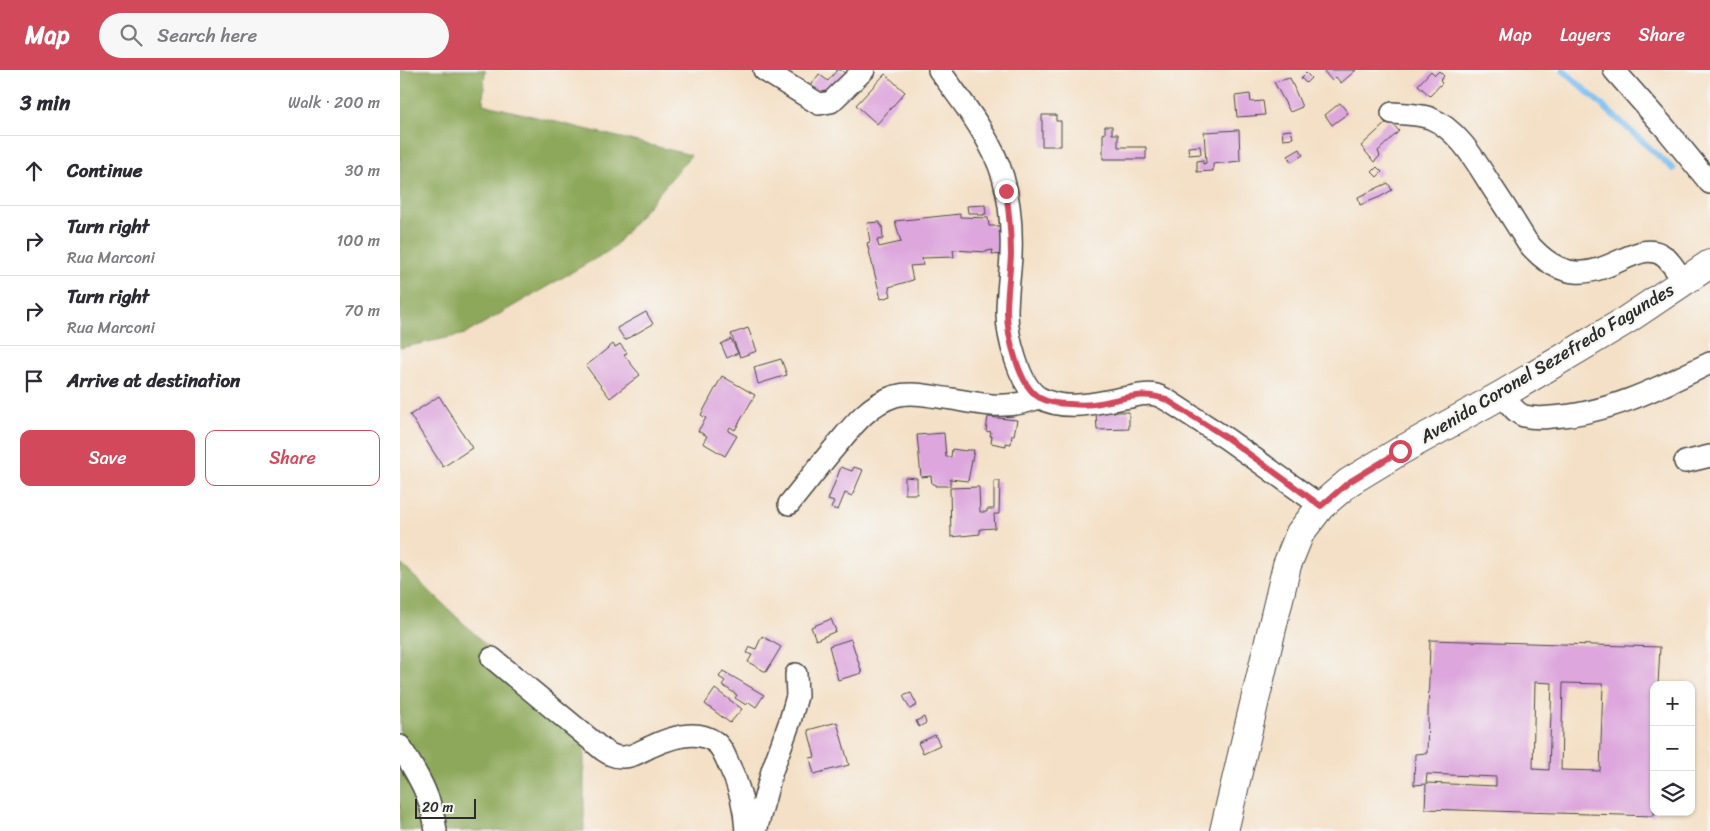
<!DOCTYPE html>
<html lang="en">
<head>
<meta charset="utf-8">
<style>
	body { margin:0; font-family:Sriracha,sans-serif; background:#f7f7f7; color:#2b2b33 }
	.controls { position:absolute; right:15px; bottom:15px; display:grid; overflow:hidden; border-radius:10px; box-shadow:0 1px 4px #0004 }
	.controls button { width:45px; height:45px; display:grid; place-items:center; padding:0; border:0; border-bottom:1px solid #e1e1e2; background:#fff; color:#2b2b33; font:25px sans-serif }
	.scale { position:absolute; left:15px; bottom:12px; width:61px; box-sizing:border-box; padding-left:5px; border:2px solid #2b2b2b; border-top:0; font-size:14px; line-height:18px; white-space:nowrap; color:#2b2b2b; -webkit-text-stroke:4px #f6f6f2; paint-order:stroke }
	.stop { position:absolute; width:15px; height:15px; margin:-11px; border:4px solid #d1495b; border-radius:50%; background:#fff }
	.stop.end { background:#d1495b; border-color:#fff; box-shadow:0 1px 5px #0008 }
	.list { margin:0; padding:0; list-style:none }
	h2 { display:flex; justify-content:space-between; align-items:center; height:65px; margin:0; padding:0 20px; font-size:21px }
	h2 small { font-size:16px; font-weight:400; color:#7c7c81 }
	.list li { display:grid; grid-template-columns:32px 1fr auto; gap:15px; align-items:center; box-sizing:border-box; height:70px; padding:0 20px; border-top:1px solid #e1e1e2 }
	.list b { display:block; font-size:19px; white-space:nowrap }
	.list p { margin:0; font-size:16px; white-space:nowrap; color:#7c7c81 }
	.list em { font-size:16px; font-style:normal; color:#7c7c81 }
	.actions { display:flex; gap:10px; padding:15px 20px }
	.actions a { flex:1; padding:11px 0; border:1px solid #d1495b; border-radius:10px; text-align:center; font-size:18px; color:#d1495b }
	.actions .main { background:#d1495b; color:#fff }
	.icon { flex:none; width:28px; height:28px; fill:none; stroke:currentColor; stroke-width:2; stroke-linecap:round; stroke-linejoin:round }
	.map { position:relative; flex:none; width:1310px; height:761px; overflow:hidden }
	header { display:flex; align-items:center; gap:30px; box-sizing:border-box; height:70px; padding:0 25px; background:#d1495b; color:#fff }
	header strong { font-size:24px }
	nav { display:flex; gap:28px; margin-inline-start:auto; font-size:18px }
	.search { width:350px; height:45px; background:#f7f7f7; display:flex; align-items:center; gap:12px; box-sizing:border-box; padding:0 18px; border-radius:28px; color:#7c7c81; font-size:19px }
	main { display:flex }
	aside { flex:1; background:#fff }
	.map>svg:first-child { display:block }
</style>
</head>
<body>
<header>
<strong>Map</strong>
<div class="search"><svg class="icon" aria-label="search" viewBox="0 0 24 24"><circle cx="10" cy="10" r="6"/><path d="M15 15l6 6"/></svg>Search here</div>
<nav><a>Map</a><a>Layers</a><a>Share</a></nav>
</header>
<main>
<aside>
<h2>3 min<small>Walk · 200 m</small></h2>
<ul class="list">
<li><svg class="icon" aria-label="ahead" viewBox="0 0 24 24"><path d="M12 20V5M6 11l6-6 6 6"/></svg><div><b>Continue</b></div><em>30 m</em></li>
<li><svg class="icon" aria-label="right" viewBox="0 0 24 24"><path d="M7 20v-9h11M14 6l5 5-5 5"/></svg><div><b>Turn right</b><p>Rua Marconi</p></div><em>100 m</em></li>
<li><svg class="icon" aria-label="right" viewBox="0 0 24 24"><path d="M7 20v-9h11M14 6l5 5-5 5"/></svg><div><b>Turn right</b><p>Rua Marconi</p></div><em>70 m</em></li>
<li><svg class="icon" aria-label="arrive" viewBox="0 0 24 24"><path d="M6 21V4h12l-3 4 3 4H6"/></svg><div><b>Arrive at destination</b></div></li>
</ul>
<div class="actions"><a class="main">Save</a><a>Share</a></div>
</aside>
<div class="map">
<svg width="1310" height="761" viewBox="0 0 1310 761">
	<rect width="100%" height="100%" fill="#f6f6f2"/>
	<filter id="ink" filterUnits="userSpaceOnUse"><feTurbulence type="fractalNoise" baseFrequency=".02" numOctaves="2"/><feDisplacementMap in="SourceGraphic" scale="10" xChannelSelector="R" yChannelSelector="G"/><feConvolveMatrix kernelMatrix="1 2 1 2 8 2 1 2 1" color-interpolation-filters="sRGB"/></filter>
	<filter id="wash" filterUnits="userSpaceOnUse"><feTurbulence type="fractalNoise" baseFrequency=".0096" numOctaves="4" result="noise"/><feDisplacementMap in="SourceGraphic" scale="20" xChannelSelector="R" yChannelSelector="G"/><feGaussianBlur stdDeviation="1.12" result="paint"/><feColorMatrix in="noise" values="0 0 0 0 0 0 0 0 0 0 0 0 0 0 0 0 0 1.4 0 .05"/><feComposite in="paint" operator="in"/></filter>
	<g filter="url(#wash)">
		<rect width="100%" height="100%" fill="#f4e0c6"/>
		<!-- forest -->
		<g fill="#8da85a" stroke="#5c6a42">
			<polygon points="0,0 85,0 83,34 291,85 212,179 65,264 0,278"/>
			<polygon points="0,493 184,668 184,761 0,761"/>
		</g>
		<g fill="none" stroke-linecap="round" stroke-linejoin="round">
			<!-- stream -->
			<polyline stroke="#7bbef1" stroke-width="6" points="1163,0 1273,99"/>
		</g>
		<g id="blocks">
			<!-- building -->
			<g fill="#dda6dd" fill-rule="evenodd">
				<polygon points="437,0 441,0 449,7 427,29 410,17 419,4 428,11"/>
				<polygon points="923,0 956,0 941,13 936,7 932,11"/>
				<polygon points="1031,1 1035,5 1039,1 1044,6 1040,11 1042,13 1030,26 1018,15"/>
				<polygon points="906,3 911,8 906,13 901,8"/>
				<polygon points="485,4 505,22 477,54 456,35"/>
				<polygon points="890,8 902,37 890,42 874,12"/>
				<polygon points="850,24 851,32 863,31 865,45 837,47 835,26"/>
				<polygon points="940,33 948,43 932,55 925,45"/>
				<polygon points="642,45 656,45 656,51 661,51 661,76 642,76"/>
				<polygon points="989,50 999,61 978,81 980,86 974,92 961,76"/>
				<polygon points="705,56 712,56 712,64 718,64 718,77 746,77 746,89 703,89 703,63 705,64"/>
				<polygon points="839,60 840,91 813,94 813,101 797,102 797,91 803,90 803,94 806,93 804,62"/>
				<polygon points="891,60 893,68 883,69 882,61"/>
				<polygon points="800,76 801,84 789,85 788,77"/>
				<polygon points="900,79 903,85 891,92 888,86"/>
				<polygon points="977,97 982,102 977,107 972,102"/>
				<polygon points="988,113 992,120 980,127 960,135 958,127"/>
				<polygon points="585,135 586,144 584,144 584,145 577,145 577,143 568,143 567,136"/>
				<polygon points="560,144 560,147 588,148 589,156 601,156 602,185 592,184 593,180 587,181 587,182 553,180 554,187 522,188 523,195 510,196 513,210 489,217 491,226 481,229 467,173 470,172 467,153 480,152 480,155 482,155 483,169 477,170 479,177 501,172 495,151"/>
				<polygon points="246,242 253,254 225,270 217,258"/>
				<polygon points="348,258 357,281 340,287 331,264"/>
				<polygon points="331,269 338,283 327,288 321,274"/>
				<polygon points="213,274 215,277 220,274 227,283 224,285 240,305 210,328 186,296"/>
				<polygon points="381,289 387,305 358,314 354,297"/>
				<polygon points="322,306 355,325 335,360 330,357 328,361 337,366 325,386 303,373 307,366 298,361 306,348 301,345"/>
				<polygon points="39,326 72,378 43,397 10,345"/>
				<polygon points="696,342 729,342 729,359 697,360"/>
				<polygon points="588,347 617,350 614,365 612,365 611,374 606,373 606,376 591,373 592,366 590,366 591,362 586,361"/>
				<polygon points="544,363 546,387 551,387 552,379 566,381 566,380 574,380 568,411 550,409 550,416 535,416 535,414 532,414 531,406 521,407 517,365"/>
				<polygon points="441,397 452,401 454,397 463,400 452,426 445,423 438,440 431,438 434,432 428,430"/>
				<polygon points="505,407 517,408 517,424 505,424"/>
				<polygon points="594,411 600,411 599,444 594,444 595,458 580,459 580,464 551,467 550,418 579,417 580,442 587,442 587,439 594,439"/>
				<polygon points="431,549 436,561 416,570 411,557"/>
				<polygon points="362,566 381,577 366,602 348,592 352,585 347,583 350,577 356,579"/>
				<polygon points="451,569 462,603 438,610 429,576"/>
				<path d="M 1030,570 L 1260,577 L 1258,615 L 1254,615 L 1254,746 L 1025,739 L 1026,714 L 1014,715 L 1015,684 L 1027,683 ZM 1135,612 L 1152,613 L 1149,700 L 1133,699 ZM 1163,613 L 1203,614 L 1200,701 L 1161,700 ZM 1027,704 L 1096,707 L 1096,716 L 1026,713 Z"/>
				<polygon points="323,601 364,625 356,637 349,632 346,635 335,628 337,625 322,615 325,611 319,607"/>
				<polygon points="315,619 342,639 330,653 305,634"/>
				<polygon points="511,623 517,635 510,639 503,626"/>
				<polygon points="524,647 526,653 519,657 516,651"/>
				<polygon points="437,652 449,695 414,704 410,688 415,687 408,660"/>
				<polygon points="535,665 540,675 523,683 518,673"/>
			</g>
		</g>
	</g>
	<g filter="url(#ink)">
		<use href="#blocks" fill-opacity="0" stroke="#494642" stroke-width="1"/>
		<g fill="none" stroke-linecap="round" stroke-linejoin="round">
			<!-- minor casing -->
			<g stroke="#494642" stroke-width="24">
				<g id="minor">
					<polyline points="364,0 419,34 431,32 464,0"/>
					<path d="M 539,0 C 563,33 591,67 603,107 C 610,131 612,160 611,186 C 610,205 607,224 607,243 C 607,265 619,317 640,328 C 668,343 701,331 730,327 C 738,325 748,323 756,325 C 760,326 763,328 767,330 L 827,369 L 921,436"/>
					<polyline points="1214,0 1266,59 1310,113"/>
					<path d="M 992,43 C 1005,44 1018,44 1030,48 C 1059,60 1076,92 1092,117 C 1104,135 1116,154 1127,172 C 1188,245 1232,159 1265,187 C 1273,194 1278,204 1284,212"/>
					<path d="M 1103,324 C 1108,332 1114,342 1124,346 C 1132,348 1143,348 1151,347 C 1208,344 1259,318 1310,293"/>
					<polyline points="1285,392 1310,386"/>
					<path d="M 389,434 C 403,417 416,400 430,383 C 449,361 466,335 495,326 C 513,321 534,327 552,329 C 586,335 605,340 639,328"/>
					<path d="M 92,588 L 203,680 C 209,684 214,687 221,687 C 231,688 241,681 250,677 C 269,668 296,658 315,672 C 322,677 326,688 329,695 C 339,715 345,739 346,761"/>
					<path d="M 0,676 C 17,704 32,727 36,761"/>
					<polyline points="356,761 372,701 390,651 397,626 396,604"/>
				</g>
			</g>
			<!-- major casing -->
			<g stroke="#494642" stroke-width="30">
				<polyline id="major" points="824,761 887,495 900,463 921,436 949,412 1000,381 1103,324 1225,251 1310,194"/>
			</g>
			<!-- minor -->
			<use href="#minor" stroke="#fff" stroke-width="21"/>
			<!-- major -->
			<use href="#major" stroke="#fff" stroke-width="28"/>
		</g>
	</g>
	<g fill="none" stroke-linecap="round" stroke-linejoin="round" filter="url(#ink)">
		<!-- route -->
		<path stroke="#d1495b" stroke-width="6" d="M 606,121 C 609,142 611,164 611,185 C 610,204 607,223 607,242 C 607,265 619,317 640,328 C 649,333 660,334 670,334 C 680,335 690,335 700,333 C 724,329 743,320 767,330 L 827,368 L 921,436 L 949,412 L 1000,381"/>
	</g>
	<g text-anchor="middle" stroke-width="5" stroke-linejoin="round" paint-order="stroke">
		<!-- street labels -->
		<g font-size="18" fill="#2b2b2b" stroke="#f6f6f2">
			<text transform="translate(1147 293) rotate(-31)" y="6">Avenida Coronel Sezefredo Fagundes</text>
		</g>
	</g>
</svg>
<div class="controls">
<button>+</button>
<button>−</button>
<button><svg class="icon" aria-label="layers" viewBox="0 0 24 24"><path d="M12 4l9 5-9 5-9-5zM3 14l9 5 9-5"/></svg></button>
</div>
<div class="scale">20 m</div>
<div class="stop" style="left:1000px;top:381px"></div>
<div class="stop end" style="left:606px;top:121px"></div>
</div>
</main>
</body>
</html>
